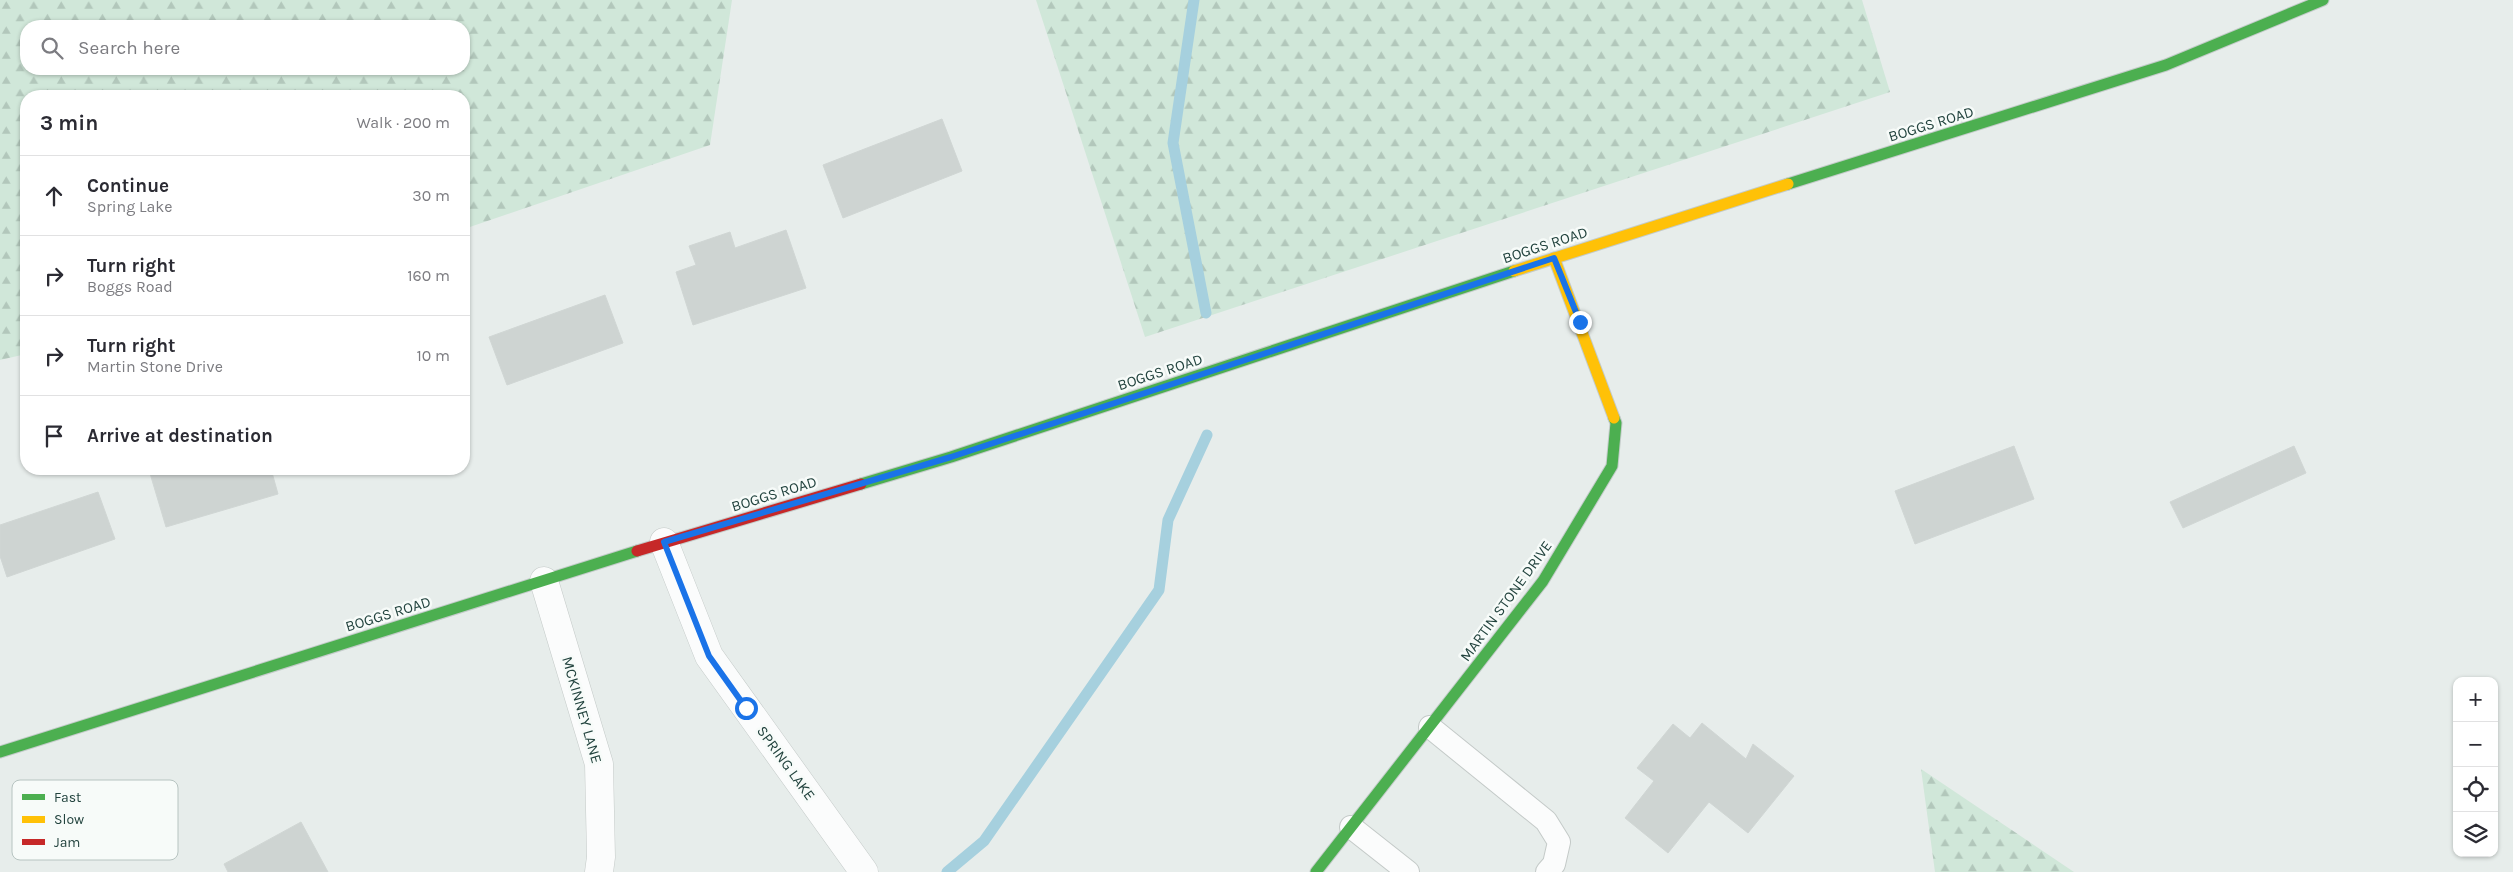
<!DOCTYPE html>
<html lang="en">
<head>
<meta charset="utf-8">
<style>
	body { margin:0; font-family:Karla,sans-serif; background:#f7f7f7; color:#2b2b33 }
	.controls { position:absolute; right:15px; bottom:15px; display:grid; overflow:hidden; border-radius:10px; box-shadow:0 1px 4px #0004 }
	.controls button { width:45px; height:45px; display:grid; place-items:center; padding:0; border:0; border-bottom:1px solid #e1e1e2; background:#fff; color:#2b2b33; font:25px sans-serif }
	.stop { position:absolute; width:15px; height:15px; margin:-11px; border:4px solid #1a73e8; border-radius:50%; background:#fff }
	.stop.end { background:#1a73e8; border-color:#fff; box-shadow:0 1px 5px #0008 }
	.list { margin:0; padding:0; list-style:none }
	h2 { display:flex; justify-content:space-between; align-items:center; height:65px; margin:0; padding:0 20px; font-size:21px }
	h2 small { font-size:16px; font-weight:400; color:#7c7c81 }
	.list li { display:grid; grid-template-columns:32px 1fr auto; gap:15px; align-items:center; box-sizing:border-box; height:80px; padding:0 20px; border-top:1px solid #e1e1e2 }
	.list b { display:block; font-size:19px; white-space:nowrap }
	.list p { margin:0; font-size:16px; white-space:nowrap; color:#7c7c81 }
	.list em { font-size:16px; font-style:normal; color:#7c7c81 }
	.icon { flex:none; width:28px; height:28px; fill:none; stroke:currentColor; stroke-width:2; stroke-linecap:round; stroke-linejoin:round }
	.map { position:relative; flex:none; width:2513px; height:872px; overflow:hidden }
	.search { position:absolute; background:#fff; box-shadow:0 1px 4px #0004; left:20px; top:20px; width:450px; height:55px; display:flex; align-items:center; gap:12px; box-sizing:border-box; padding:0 18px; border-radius:20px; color:#7c7c81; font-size:19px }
	.panel { position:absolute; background:#fff; box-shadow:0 1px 4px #0004; left:20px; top:90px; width:450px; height:385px; border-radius:20px }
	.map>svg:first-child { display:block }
</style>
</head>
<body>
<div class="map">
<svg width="2513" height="872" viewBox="0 0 2513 872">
	<defs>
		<pattern id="forest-firs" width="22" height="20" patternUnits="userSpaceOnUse" patternTransform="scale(1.25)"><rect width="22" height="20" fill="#d0e7d9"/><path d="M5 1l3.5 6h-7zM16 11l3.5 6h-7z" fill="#b2c7bb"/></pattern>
	</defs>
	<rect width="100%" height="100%" fill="#e7edeb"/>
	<!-- forest -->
	<g fill="url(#forest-firs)" fill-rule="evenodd">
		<path d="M 0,0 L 732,0 L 710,145 L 464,229 L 464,96 L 26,96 L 26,354 L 0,360 ZM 464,26 L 464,69 L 26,69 L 26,26 Z"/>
		<polygon points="1036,0 1862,0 1890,92 1145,337"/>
		<polygon points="1921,769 2074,872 1935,872"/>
	</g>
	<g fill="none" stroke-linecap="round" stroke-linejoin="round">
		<!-- stream -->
		<g stroke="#a6d0de" stroke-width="11">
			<polyline points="1194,0 1173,143 1206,313"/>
			<polyline points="947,872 984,841 1159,590 1168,520 1207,435"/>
		</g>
	</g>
	<!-- building -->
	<g fill="#ced4d2" stroke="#d0d6d4">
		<polygon points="942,119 962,171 843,218 823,165"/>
		<polygon points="786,230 806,288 693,325 676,272 696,265 689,246 730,232 735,248"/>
		<polygon points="605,295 623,343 507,385 489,337"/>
		<polygon points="2014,446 2034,499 1915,544 1895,491"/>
		<polygon points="2294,446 2306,473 2183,528 2170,502"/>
		<polygon points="154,469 271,469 278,494 166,527 149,470"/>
		<polygon points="98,492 115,539 7,577 0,556 0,525"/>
		<polygon points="1702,723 1746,759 1753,744 1794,776 1748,833 1709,802 1668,853 1625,818 1654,781 1637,768 1673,724 1690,738"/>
		<polygon points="301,822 328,872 228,872 224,864"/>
	</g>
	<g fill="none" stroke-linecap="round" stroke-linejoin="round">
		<!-- lane casing -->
		<g stroke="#c4cac8" stroke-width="24">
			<g id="lane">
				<polyline points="1430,727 1546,821 1559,842 1554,864 1547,872"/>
				<polyline points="1351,827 1408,872"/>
			</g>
		</g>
		<!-- street casing -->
		<g stroke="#c4cac8" stroke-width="29">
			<g id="street">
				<polyline points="664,542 709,656 864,872"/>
				<polyline points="544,581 599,764 601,857 599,872"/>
			</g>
		</g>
		<!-- fast casing -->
		<g stroke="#c3cbc9" stroke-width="13">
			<g id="fast">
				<polyline points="1788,184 2166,65 2323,0"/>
				<polyline points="861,484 951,457 1514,271"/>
				<polyline points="0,752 637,551"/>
				<polyline points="1316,872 1543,581 1612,466 1616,423 1614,418"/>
			</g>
		</g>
		<!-- slow casing -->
		<g stroke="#c3cbc9" stroke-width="13">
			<g id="slow">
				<polyline points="1554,258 1614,418"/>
				<polyline points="1514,271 1788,184"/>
			</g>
		</g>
		<!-- jam casing -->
		<g stroke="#c3cbc9" stroke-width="13">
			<polyline id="jam" points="637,551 861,484"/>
		</g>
		<!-- lane -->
		<use href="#lane" stroke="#fbfcfc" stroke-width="22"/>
		<!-- street -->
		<use href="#street" stroke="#fbfcfc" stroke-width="28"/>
		<!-- fast -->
		<use href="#fast" stroke="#4caf50" stroke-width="11"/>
		<!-- slow -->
		<use href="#slow" stroke="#ffc107" stroke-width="11"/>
		<!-- jam -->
		<use href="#jam" stroke="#c62828" stroke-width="11"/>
	</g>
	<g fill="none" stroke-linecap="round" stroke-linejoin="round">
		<!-- route -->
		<polyline stroke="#1a73e8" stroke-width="6" points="746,708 709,656 664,542 951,457 1554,258 1580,322"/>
	</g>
	<g text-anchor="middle" stroke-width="5" stroke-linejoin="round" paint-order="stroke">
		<!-- street labels -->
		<g font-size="15" fill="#22433e" stroke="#f7fbf9">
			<text transform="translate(1931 124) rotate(-17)" y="5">BOGGS ROAD</text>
			<text transform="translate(1545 245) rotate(-18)" y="5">BOGGS ROAD</text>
			<text transform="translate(1160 372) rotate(-18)" y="5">BOGGS ROAD</text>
			<text transform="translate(774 494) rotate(-17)" y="5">BOGGS ROAD</text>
			<text transform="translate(1506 601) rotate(-54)" y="5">MARTIN STONE DRIVE</text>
			<text transform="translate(388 614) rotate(-17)" y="5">BOGGS ROAD</text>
			<text transform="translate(582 710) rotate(74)" y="5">MCKINNEY LANE</text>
			<text transform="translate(786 763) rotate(54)" y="5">SPRING LAKE</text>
		</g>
	</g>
	<!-- legend -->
	<rect x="12" y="780" width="166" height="80" rx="8" fill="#f7fbf9" stroke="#b7c4c1" stroke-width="1"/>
	<rect x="22" y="794" width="23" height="6" fill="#4caf50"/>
	<rect x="22" y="816" width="23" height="7" fill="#ffc107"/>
	<rect x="22" y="839" width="23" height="6" fill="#c62828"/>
	<g font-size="14" fill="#22433e">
		<text x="54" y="802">Fast</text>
		<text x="54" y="824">Slow</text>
		<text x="54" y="847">Jam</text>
	</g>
</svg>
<div class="controls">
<button>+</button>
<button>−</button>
<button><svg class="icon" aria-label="locate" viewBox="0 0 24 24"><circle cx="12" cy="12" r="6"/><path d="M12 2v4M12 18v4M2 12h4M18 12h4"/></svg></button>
<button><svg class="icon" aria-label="layers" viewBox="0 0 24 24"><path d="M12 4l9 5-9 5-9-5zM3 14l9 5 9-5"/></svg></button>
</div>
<div class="stop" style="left:746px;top:708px"></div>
<div class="stop end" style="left:1580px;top:322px"></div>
<div class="search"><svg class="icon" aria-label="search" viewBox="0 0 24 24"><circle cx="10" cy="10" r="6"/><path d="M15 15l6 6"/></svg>Search here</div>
<section class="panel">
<h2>3 min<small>Walk · 200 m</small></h2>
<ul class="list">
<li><svg class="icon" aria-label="ahead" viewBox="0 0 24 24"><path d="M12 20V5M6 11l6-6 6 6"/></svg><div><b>Continue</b><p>Spring Lake</p></div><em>30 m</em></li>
<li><svg class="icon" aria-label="right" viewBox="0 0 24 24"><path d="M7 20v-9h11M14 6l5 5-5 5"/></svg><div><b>Turn right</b><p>Boggs Road</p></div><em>160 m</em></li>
<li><svg class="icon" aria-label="right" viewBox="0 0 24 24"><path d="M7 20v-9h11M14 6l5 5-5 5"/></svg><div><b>Turn right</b><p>Martin Stone Drive</p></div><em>10 m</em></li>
<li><svg class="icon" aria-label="arrive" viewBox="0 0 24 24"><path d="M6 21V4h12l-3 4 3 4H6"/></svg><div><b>Arrive at destination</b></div></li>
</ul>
</section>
</div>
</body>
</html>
